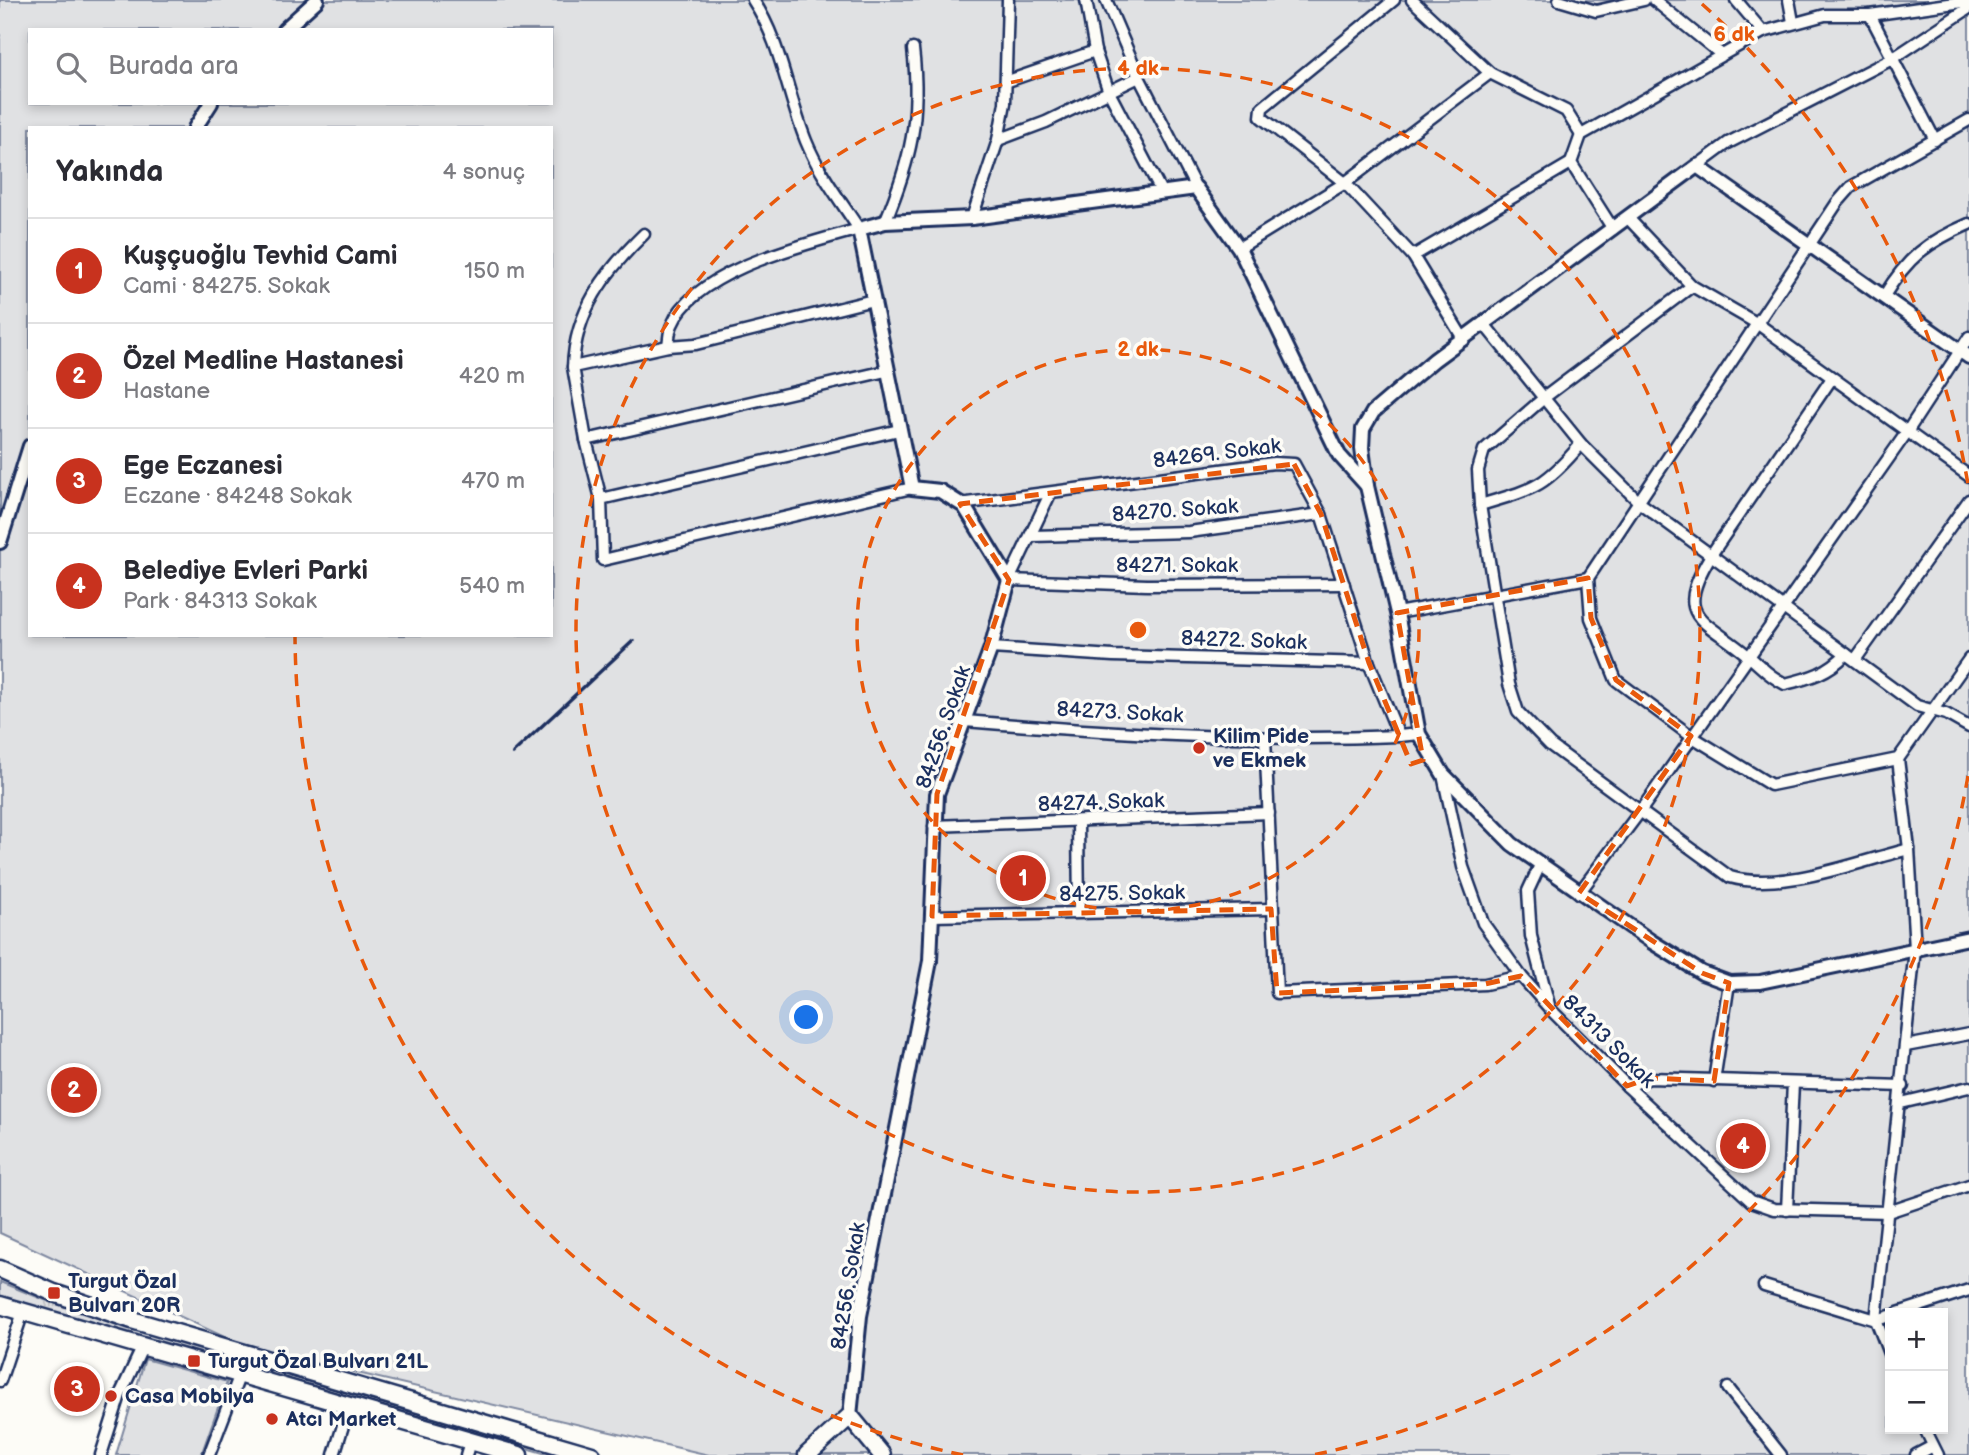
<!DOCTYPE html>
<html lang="tr">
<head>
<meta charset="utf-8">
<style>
	body { margin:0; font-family:"Balsamiq Sans",sans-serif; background:#f7f7f7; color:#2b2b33 }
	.controls { position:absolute; right:21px; bottom:21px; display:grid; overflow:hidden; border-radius:0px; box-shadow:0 4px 10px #0003 }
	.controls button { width:63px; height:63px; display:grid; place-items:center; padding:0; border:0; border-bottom:2px solid #e1e1e2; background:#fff; color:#2b2b33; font:35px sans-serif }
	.you { position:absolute; left:807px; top:1018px; width:24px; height:24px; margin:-18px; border:5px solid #fff; border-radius:50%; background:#1a73e8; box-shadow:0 0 0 10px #1a73e833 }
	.badge { display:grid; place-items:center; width:46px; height:46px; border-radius:50%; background:#c8321e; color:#fff; font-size:23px; font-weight:700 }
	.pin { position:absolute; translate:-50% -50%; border:4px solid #fff; box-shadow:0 2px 7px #0006 }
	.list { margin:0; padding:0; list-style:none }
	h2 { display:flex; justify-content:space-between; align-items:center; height:91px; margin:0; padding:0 28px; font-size:30px }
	h2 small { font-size:23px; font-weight:400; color:#7c7c81 }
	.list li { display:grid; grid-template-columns:46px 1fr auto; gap:21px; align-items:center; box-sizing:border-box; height:105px; padding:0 28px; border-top:2px solid #e1e1e2 }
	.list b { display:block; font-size:26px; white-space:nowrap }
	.list p { margin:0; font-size:23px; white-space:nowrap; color:#7c7c81 }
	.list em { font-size:23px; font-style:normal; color:#7c7c81 }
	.icon { flex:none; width:38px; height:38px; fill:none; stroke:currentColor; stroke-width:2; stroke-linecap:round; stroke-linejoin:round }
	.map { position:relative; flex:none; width:1969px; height:1455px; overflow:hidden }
	.search { position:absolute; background:#fff; box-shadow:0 4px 10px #0003; left:28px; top:28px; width:525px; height:77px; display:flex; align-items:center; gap:18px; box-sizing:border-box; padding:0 24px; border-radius:0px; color:#7c7c81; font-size:26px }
	.panel { position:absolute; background:#fff; box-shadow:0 4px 10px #0003; left:28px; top:126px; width:525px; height:511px; border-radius:0px }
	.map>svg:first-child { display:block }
</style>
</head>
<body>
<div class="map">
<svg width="1969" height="1455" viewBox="0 0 1969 1455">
	<defs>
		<pattern id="grass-tufts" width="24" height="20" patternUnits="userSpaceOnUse" patternTransform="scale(1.75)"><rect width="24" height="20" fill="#e0e1e3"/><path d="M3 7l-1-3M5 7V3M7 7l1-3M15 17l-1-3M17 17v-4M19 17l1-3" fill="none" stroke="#c0c1c5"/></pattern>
	</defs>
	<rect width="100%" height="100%" fill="#fdfcf7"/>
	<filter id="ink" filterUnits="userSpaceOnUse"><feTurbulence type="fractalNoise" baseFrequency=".0143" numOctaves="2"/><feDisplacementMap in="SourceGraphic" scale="14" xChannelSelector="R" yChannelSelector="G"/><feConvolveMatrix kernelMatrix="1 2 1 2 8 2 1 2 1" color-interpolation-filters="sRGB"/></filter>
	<g filter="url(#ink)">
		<!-- grass -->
		<polygon fill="url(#grass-tufts)" stroke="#7e88a0" stroke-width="2" points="0,1282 45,1300 167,1339 562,1455 550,1455 0,1296"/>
		<!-- park -->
		<g fill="#e0e1e3" stroke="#7e88a0" stroke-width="2" fill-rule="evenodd">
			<path d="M 0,0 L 1969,0 L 1969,1455 L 709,1455 L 246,1347 L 0,1233 ZM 30,30 L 551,30 L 551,103 L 30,103 ZM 30,128 L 551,128 L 551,635 L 30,635 ZM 1890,1313 L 1943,1313 L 1943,1429 L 1890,1429 Z"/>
			<polygon points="145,1359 227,1382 201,1455 116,1455"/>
		</g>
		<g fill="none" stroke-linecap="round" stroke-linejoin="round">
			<!-- minor casing -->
			<g stroke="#1b2f5e" stroke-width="15">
				<g id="minor">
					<polyline points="1086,0 1095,51 1109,92 1162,193"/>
					<polyline points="1106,0 1139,77 1196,188"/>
					<polyline points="1394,0 1262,108 1261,117 1345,183 1413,256 1464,340"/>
					<polyline points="1412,0 1490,73 1566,111 1581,135"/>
					<polyline points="1559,0 1596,11 1644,0"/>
					<polyline points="1654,0 1722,55"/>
					<polyline points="1736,0 1763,32"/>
					<polyline points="1789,0 1793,22"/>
					<polyline points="1870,15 1935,140"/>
					<polyline points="1008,81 1095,51"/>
					<polyline points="1969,120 1851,187 1837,203 1588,578 1591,618 1616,680 1691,736 1771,785 1898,759 1969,659"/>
					<polyline points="998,140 1046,122 1139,77"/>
					<polyline points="1697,166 1728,143 1892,59 1969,8"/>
					<polyline points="972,218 998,140 1005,103 1008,0"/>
					<polyline points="1628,218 1692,286 1758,324 1969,476"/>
					<path d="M 885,222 C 911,159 921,118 913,49"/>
					<polyline points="1613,229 1571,163 1581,135 1763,32 1825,15 1870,15 1969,1"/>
					<polyline points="1239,248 1345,183 1490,73"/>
					<polyline points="1413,256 1571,163"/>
					<path d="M 1692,286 L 1545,397 L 1484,450 L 1478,470 L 1480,505 L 1509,684 L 1518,712 L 1550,745 L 1730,877 C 1782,892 1857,862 1909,849"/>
					<path d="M 1884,296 C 1907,258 1927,242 1969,224"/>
					<polyline points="1484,324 1581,444 1640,503 1917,706 1946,714 1969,727"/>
					<path d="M 668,346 C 669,340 669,331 672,325 C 694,270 807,244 859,229 C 840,200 819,173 806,141 C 787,94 781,42 753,0"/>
					<path d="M 573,367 C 575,311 605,272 644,234"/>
					<path d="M 1832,378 L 1711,555 C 1672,619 1703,618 1747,655 C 1763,667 1765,674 1785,684 C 1810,678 1828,673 1846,654"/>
					<polyline points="899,430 601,499 603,560 912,488"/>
					<polyline points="586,440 886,371"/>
					<polyline points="1050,494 1009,580 1147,585 1344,584"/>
					<polyline points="601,499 586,440 573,367 668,346 696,344 873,300"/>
					<polyline points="960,504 1274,463 1294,464 1321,514 1369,663 1399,736 1419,734"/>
					<path d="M 1480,505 C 1534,489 1544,488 1581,444"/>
					<polyline points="1032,536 1189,532 1321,514"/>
					<polyline points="1397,613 1588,578"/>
					<polyline points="991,648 1113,656 1369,663"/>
					<polyline points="1855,660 1969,500"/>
					<path d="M 965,721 C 1109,733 1254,742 1399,736"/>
					<polyline points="1265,738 1277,993 1485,984 1521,976 1550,1009 1627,1086 1751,1201 1774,1209 1888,1212 1969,1185"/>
					<polyline points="1443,775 1463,867 1483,923 1521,976"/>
					<polyline points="1078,823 1079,912"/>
					<polyline points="934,826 1269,813"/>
					<polyline points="1540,865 1528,891 1531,936 1549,1005"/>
					<polyline points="1579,893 1639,813 1907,432 1969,337"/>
					<polyline points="932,916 1271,909"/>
					<polyline points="1906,1046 1969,1034"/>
					<polyline points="1714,1081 1729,983"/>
					<polyline points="1627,1086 1650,1078 1903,1086"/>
					<polyline points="1901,1103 1969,1087"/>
					<polyline points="1787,1210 1793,1083"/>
					<polyline points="1764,1286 1876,1320 1890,1316"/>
					<polyline points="1898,1313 1969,1290"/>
					<polyline points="1890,1356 1876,1320 1915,949 1909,849 1898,759"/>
					<polyline points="0,1381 23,1312"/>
					<polyline points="1728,1388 1781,1455"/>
					<polyline points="1925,1429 1938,1455"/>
					<polyline points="101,1455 120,1395 143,1346"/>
					<polyline points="209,1455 240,1374"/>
					<polyline points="334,1455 349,1406"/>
					<polyline points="466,1455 470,1442"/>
					<polyline points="1916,1455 1933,1446"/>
				</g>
			</g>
			<!-- tertiary casing -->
			<g stroke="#1b2f5e" stroke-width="18">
				<g id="tertiary">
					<polyline points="284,30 317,0"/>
					<polyline points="195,128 211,103"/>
					<polyline points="1969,357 1697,166 1434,360 1373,412 1363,429 1362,448 1367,486 1397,613 1419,734 1443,774 1512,844 1652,942 1702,973 1729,983 1760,982 1969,938"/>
					<polyline points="0,542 30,446"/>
					<polyline points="850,1416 860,1316 930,961 937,794 991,648 1009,580 964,506 940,491 912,488 859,229 885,222 972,218 1196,188 1239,248 1339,455 1367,486"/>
				</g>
			</g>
			<!-- primary casing -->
			<g stroke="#1b2f5e" stroke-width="21">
				<g id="primary">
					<polyline points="0,1269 54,1293 132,1320 592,1455"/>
					<polyline points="0,1305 519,1455"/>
					<polyline points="807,1455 850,1416 882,1455"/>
				</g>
			</g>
			<!-- minor -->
			<use href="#minor" stroke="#fdfcf7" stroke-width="10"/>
			<!-- tertiary -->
			<use href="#tertiary" stroke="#fdfcf7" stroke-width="12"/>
			<!-- primary -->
			<use href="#primary" stroke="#fdfcf7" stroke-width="16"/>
			<!-- rail -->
			<polyline stroke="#1b2f5e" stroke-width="3.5" points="513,753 633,641"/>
		</g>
	</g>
	<!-- marked area -->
	<path fill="none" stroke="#e8590c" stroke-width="5" stroke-dasharray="14 9" stroke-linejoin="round" d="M 1294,464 L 1321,514 L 1369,663 L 1411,764 L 1423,760 L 1397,613 L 1588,578 L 1591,618 L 1616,680 L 1691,736 L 1579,893 L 1702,973 L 1729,983 L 1714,1081 L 1650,1078 L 1627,1086 L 1521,976 L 1485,984 L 1277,993 L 1271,909 L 932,916 L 937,794 L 1009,580 L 960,504 Z"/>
	<!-- distance rings -->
	<g fill="none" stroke="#e8590c" stroke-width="3.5" stroke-dasharray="12 9">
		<circle cx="1138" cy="630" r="281"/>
		<circle cx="1138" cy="630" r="562"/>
		<path d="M1968 776A843 843 0 0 1 1313 1455M963 1455A843 843 0 0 1 295 637M1702 4A843 843 0 0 1 1968 484"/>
	</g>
	<!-- markers -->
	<g fill="#c8321e" stroke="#fdfcf7" stroke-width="2.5">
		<circle cx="1199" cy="748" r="7"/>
		<rect x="47" y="1286" width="14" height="14" rx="3.5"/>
		<rect x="187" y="1354" width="14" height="14" rx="3.5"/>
		<circle cx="111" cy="1396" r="7"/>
		<circle cx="272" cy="1419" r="7"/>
	</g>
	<g text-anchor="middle" stroke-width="7" stroke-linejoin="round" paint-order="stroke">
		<!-- street labels -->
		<g font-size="21" fill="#1b2f5e" stroke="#fdfcf7">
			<text transform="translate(1217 453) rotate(-7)" y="7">84269. Sokak</text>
			<text transform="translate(1175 510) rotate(-4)" y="7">84270. Sokak</text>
			<text x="1177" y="572">84271. Sokak</text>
			<text transform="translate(1244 640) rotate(2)" y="7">84272. Sokak</text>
			<text transform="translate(1120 712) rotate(3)" y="7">84273. Sokak</text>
			<text transform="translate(943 727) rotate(-71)" y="7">84256. Sokak</text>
			<text transform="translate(1101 802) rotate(-2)" y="7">84274. Sokak</text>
			<text transform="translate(1122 893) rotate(-1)" y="7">84275. Sokak</text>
			<text transform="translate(1609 1041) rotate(45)" y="7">84313 Sokak</text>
			<text transform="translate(848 1286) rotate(-81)" y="7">84256. Sokak</text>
		</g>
		<!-- poi labels -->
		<g font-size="21" font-weight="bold" fill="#1b2f5e" stroke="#fdfcf7" text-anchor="start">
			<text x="1213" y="743">Kilim Pide<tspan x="1213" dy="24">ve Ekmek</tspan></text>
			<text x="68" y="1288">Turgut Özal<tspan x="68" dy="24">Bulvarı 20R</tspan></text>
			<text x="208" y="1368">Turgut Özal Bulvarı 21L</text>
			<text x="125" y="1403">Casa Mobilya</text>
			<text x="286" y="1426">Atcı Market</text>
		</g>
	</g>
	<circle cx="1138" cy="630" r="10" fill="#e8590c" stroke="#fdfcf7" stroke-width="3.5"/>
	<g font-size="21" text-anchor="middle" font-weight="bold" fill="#e8590c" stroke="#fdfcf7" stroke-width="7" stroke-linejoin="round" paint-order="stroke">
		<text x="1734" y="41">6 dk</text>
		<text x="1138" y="75">4 dk</text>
		<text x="1138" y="356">2 dk</text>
	</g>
</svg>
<div class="controls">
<button>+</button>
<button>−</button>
</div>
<div class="you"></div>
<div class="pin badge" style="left:1023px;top:878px">1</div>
<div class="pin badge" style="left:74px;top:1090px">2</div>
<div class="pin badge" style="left:77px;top:1389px">3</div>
<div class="pin badge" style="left:1743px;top:1146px">4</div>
<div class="search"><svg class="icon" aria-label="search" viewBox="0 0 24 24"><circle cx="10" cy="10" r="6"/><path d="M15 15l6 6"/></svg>Burada ara</div>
<section class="panel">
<h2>Yakında<small>4 sonuç</small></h2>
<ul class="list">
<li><span class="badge">1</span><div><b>Kuşçuoğlu Tevhid Cami</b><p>Cami · 84275. Sokak</p></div><em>150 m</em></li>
<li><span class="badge">2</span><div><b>Özel Medline Hastanesi</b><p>Hastane</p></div><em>420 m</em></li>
<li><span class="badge">3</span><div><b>Ege Eczanesi</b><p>Eczane · 84248 Sokak</p></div><em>470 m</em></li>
<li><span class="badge">4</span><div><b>Belediye Evleri Parki</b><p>Park · 84313 Sokak</p></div><em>540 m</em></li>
</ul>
</section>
</div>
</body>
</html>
